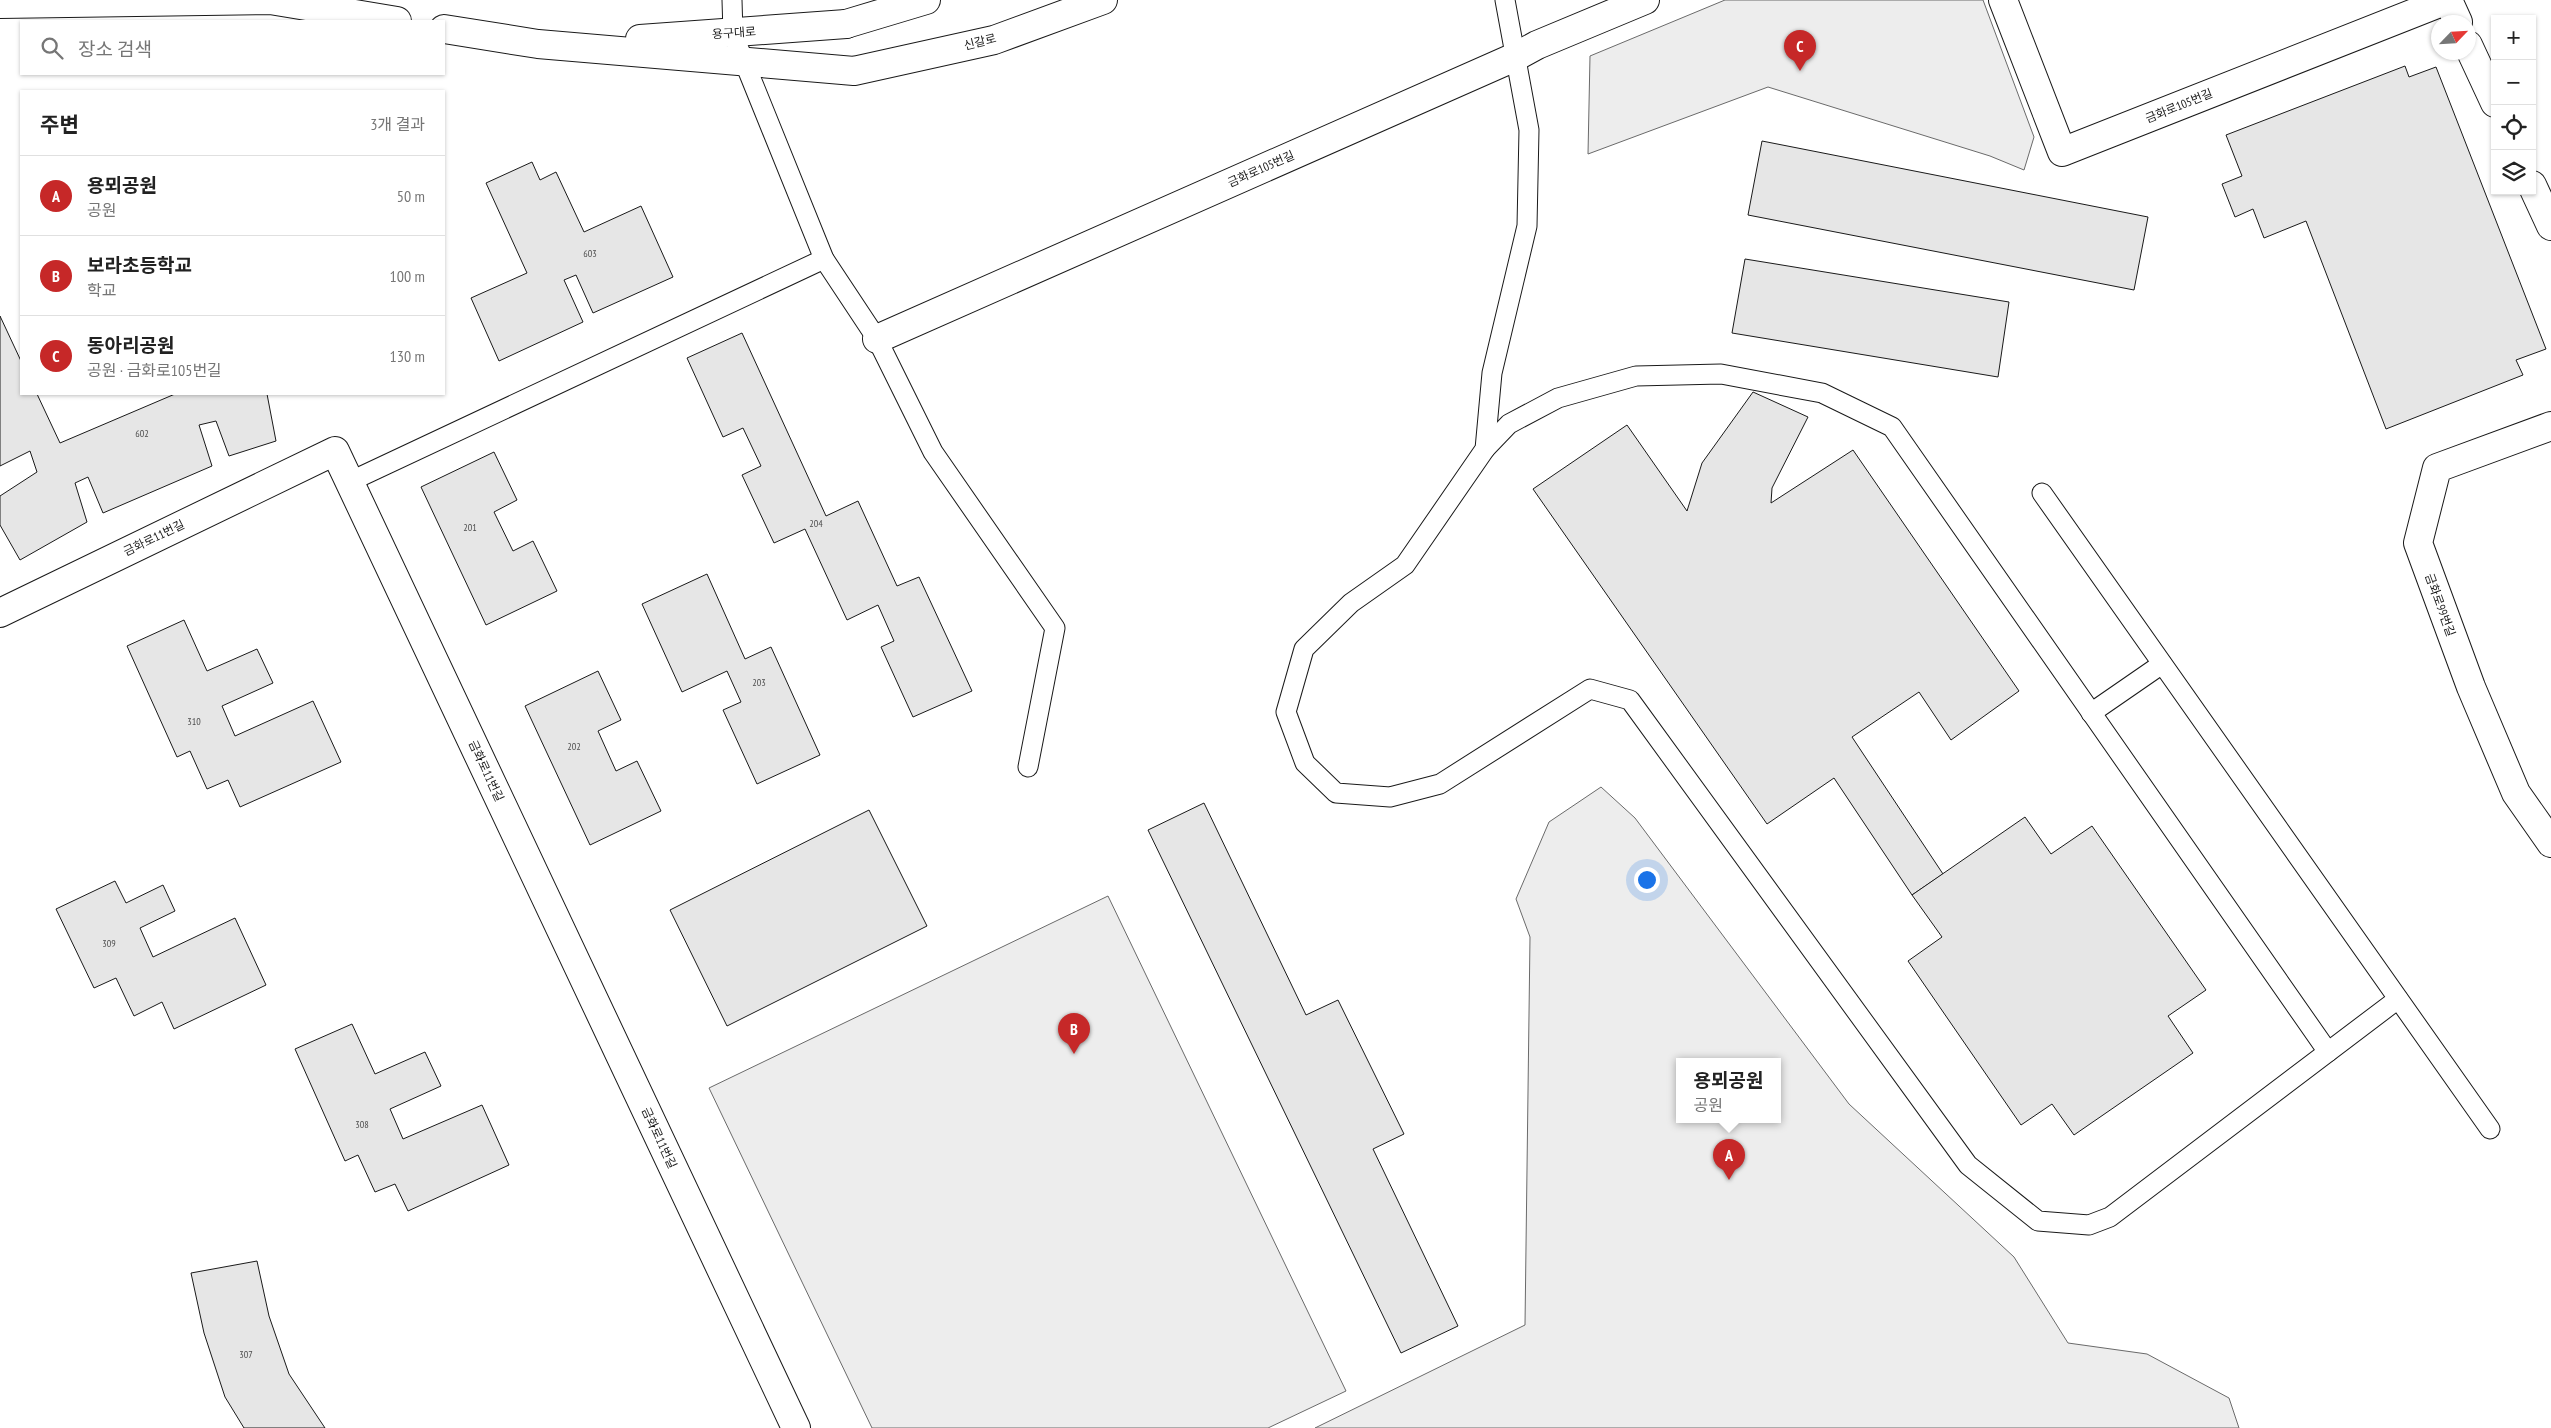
<!DOCTYPE html>
<html lang="ko">
<head>
<meta charset="utf-8">
<style>
	body { margin:0; font-family:"PT Sans Narrow","Noto Sans KR",sans-serif; background:#f6f6f6; color:#222 }
	.controls { position:absolute; right:15px; top:15px; display:grid; overflow:hidden; border-radius:0px; box-shadow:0 1px 4px #0004 }
	.controls button { width:45px; height:45px; display:grid; place-items:center; padding:0; border:0; border-bottom:1px solid #e0e0e0; background:#fff; color:#222; font:25px sans-serif }
	.compass { position:absolute; left:2431px; top:15px; width:45px; height:45px; border-radius:50%; background:#fff; box-shadow:0 1px 4px #0004; rotate:65deg }
	.you { position:absolute; left:1646px; top:879px; width:18px; height:18px; margin:-12px; border:4px solid #fff; border-radius:50%; background:#1a73e8; box-shadow:0 0 0 8px #1a73e833 }
	.badge { display:grid; place-items:center; width:32px; height:32px; border-radius:50%; background:#c62828; color:#fff; font-size:16px; font-weight:700 }
	.pin { position:absolute; translate:-50% -41px; filter:drop-shadow(0 1px 2px #0008) }
	.pin::after { content:''; position:absolute; top:26px; width:18px; height:15px; background:inherit; clip-path:polygon(0 0,100% 0,50% 100%) }
	.popup { position:absolute; left:1676px; top:1058px; width:105px; height:65px; box-sizing:border-box; display:grid; place-content:center; border-radius:0px; background:#fff; filter:drop-shadow(0 1px 4px #0005); font-size:16px; white-space:nowrap; color:#767676 }
	.popup b { font-size:19px; color:#222 }
	.popup::after { content:''; position:absolute; left:50%; top:100%; margin-left:-10px; border:10px solid transparent; border-top-color:#fff }
	.list { margin:0; padding:0; list-style:none }
	h2 { display:flex; justify-content:space-between; align-items:center; height:65px; margin:0; padding:0 20px; font-size:21px }
	h2 small { font-size:16px; font-weight:400; color:#767676 }
	.list li { display:grid; grid-template-columns:32px 1fr auto; gap:15px; align-items:center; box-sizing:border-box; height:80px; padding:0 20px; border-top:1px solid #e0e0e0 }
	.list b { display:block; font-size:19px; white-space:nowrap }
	.list p { margin:0; font-size:16px; white-space:nowrap; color:#767676 }
	.list em { font-size:16px; font-style:normal; color:#767676 }
	.icon { flex:none; width:28px; height:28px; fill:none; stroke:currentColor; stroke-width:2; stroke-linecap:round; stroke-linejoin:round }
	.map { position:relative; flex:none; width:2551px; height:1428px; overflow:hidden }
	.search { position:absolute; background:#fff; box-shadow:0 1px 4px #0004; left:20px; top:20px; width:425px; height:55px; display:flex; align-items:center; gap:12px; box-sizing:border-box; padding:0 18px; border-radius:0px; color:#767676; font-size:19px }
	.panel { position:absolute; background:#fff; box-shadow:0 1px 4px #0004; left:20px; top:90px; width:425px; height:305px; border-radius:0px }
	.map>svg:first-child { display:block }
</style>
</head>
<body>
<div class="map">
<svg width="2551" height="1428" viewBox="0 0 2551 1428">
	<rect width="100%" height="100%" fill="#fff"/>
	<!-- built -->
	<g fill="#ededed" stroke="#6a6a6a" fill-rule="evenodd">
		<polygon points="1725,0 1983,0 2034,137 2024,170 1990,156 1768,87 1588,154 1590,56"/>
		<path d="M 1601,787 L 1635,818 L 1849,1104 L 2014,1257 L 2068,1343 L 2147,1354 L 2229,1398 L 2239,1428 L 1315,1428 L 1525,1325 L 1530,937 L 1516,899 L 1549,822 ZM 1680,1061 L 1778,1061 L 1778,1119 L 1680,1119 Z"/>
		<polygon points="1108,896 1346,1391 1268,1428 872,1428 709,1088"/>
	</g>
	<!-- building -->
	<g fill="#e6e6e6" stroke="#1a1a1a">
		<polygon points="2405,66 2409,77 2436,67 2546,349 2516,360 2523,375 2386,429 2306,221 2264,238 2253,209 2235,217 2222,184 2242,176 2226,135"/>
		<polygon points="1762,141 2148,217 2134,290 1748,215"/>
		<polygon points="532,162 540,180 556,172 584,232 641,206 673,277 593,313 576,275 564,280 583,322 499,361 471,298 527,273 486,183"/>
		<polygon points="1745,259 2009,302 1998,377 1732,333"/>
		<polygon points="0,316 21,361 21,394 37,394 60,443 175,394 267,394 276,441 229,456 216,421 199,425 212,466 103,513 88,477 75,483 87,522 20,560 0,525 0,496 37,472 30,451 0,466"/>
		<polygon points="742,333 826,516 858,501 897,586 919,577 972,691 913,717 881,647 894,641 878,605 847,620 805,529 774,543 742,475 761,466 743,428 723,437 687,358"/>
		<polygon points="1753,392 1808,417 1772,488 1771,503 1853,450 2019,691 1951,740 1919,692 1852,737 1943,874 1912,895 1834,778 1767,824 1533,489 1627,425 1687,511 1702,463"/>
		<polygon points="494,452 517,500 494,512 513,551 533,541 557,591 486,625 421,487"/>
		<polygon points="707,574 745,659 771,647 820,755 757,784 723,710 741,702 727,671 682,692 642,604"/>
		<polygon points="184,620 207,671 257,649 273,683 222,706 235,736 313,701 341,762 240,807 228,780 207,789 190,751 177,757 127,646"/>
		<polygon points="598,671 621,720 598,731 616,771 637,761 661,811 590,845 525,706"/>
		<polygon points="1204,803 1306,1015 1338,1000 1404,1134 1373,1149 1458,1326 1401,1353 1148,830"/>
		<polygon points="869,810 927,926 727,1026 670,910"/>
		<polygon points="2025,817 2051,854 2092,826 2206,990 2168,1016 2193,1053 2074,1135 2052,1104 2021,1125 1908,961 1942,937 1912,895"/>
		<polygon points="115,881 126,903 163,885 175,911 140,928 153,957 235,918 266,985 174,1029 162,1002 134,1016 116,978 94,988 56,909"/>
		<polygon points="352,1024 375,1074 425,1052 441,1086 390,1109 403,1139 482,1105 509,1165 408,1211 395,1184 375,1192 358,1155 345,1161 295,1049"/>
		<polygon points="257,1261 269,1316 289,1374 325,1428 244,1428 225,1397 204,1333 191,1273"/>
	</g>
	<g fill="none" stroke-linecap="round" stroke-linejoin="round">
		<!-- service casing -->
		<g stroke="#1a1a1a" stroke-width="21">
			<g id="service">
				<polyline points="732,0 733,34 824,259 877,339 933,452 1055,628 1028,767"/>
				<polyline points="1505,0 1529,130 1527,226 1492,373 1485,449 1405,565 1351,603 1304,649 1286,712 1305,763 1336,793 1390,797 1440,784 1590,689 1630,700 1968,1165 2038,1221 2089,1225 2110,1217 2398,999"/>
				<polyline points="1485,449 1509,424 1558,398 1636,376 1721,374 1822,393 1892,427 2328,1052"/>
				<polyline points="349,482 824,259"/>
				<polyline points="2042,493 2490,1129"/>
				<polyline points="2091,713 2162,664"/>
			</g>
		</g>
		<!-- minor casing -->
		<g stroke="#1a1a1a" stroke-width="30">
			<g id="minor">
				<polyline points="2003,0 2062,152 2447,0"/>
				<polyline points="2448,0 2458,22"/>
				<polyline points="2468,45 2495,103"/>
				<polyline points="2532,185 2551,226"/>
				<polyline points="877,339 1515,57 1537,45 1645,0"/>
				<polyline points="2551,426 2437,468 2418,543 2471,687 2516,793 2551,843"/>
				<polyline points="0,613 335,451 796,1428"/>
			</g>
		</g>
		<!-- secondary casing -->
		<g stroke="#1a1a1a" stroke-width="30">
			<polyline id="secondary" points="846,24 926,0"/>
		</g>
		<!-- primary casing -->
		<g stroke="#1a1a1a" stroke-width="30">
			<g id="primary">
				<polyline points="0,4 270,0 397,21"/>
				<polyline points="444,29 538,44 854,71 994,40 1103,0"/>
				<polyline points="640,39 846,24"/>
			</g>
		</g>
		<!-- service -->
		<use href="#service" stroke="#fff" stroke-width="19"/>
		<!-- minor -->
		<use href="#minor" stroke="#fff" stroke-width="28"/>
		<!-- secondary -->
		<use href="#secondary" stroke="#fff" stroke-width="28"/>
		<!-- primary -->
		<use href="#primary" stroke="#fff" stroke-width="28"/>
	</g>
	<g text-anchor="middle" stroke-width="4" stroke-linejoin="round" paint-order="stroke">
		<!-- number labels -->
		<g font-size="10" fill="#4d4d4d">
			<text x="590" y="257">603</text>
			<text x="142" y="437">602</text>
			<text x="816" y="527">204</text>
			<text x="470" y="531">201</text>
			<text x="759" y="686">203</text>
			<text x="194" y="725">310</text>
			<text x="574" y="750">202</text>
			<text x="109" y="947">309</text>
			<text x="362" y="1128">308</text>
			<text x="246" y="1358">307</text>
		</g>
		<!-- street labels -->
		<g font-size="12" fill="#1a1a1a" stroke="#fff">
			<text transform="translate(734 33) rotate(-4)" y="4">용구대로</text>
			<text transform="translate(980 42) rotate(-14)" y="4">신갈로</text>
			<text transform="translate(2179 106) rotate(-22)" y="4">금화로105번길</text>
			<text transform="translate(1261 169) rotate(-24)" y="4">금화로105번길</text>
			<text transform="translate(154 538) rotate(-26)" y="4">금화로11번길</text>
			<text transform="translate(2440 605) rotate(70)" y="4">금화로99번길</text>
			<text transform="translate(486 771) rotate(65)" y="4">금화로11번길</text>
			<text transform="translate(659 1138) rotate(65)" y="4">금화로11번길</text>
		</g>
	</g>
</svg>
<div class="controls">
<button>+</button>
<button>−</button>
<button><svg class="icon" aria-label="locate" viewBox="0 0 24 24"><circle cx="12" cy="12" r="6"/><path d="M12 2v4M12 18v4M2 12h4M18 12h4"/></svg></button>
<button><svg class="icon" aria-label="layers" viewBox="0 0 24 24"><path d="M12 4l9 5-9 5-9-5zM3 14l9 5 9-5"/></svg></button>
</div>
<svg class="compass" viewBox="-18 -18 36 36"><path d="M0-13l5 13h-10z" fill="#e53935"/><path d="M0 13l5-13h-10z" fill="#767676"/></svg>
<div class="you"></div>
<div class="pin badge" style="left:1729px;top:1180px">A</div>
<div class="popup"><b>용뫼공원</b>공원</div>
<div class="pin badge" style="left:1074px;top:1054px">B</div>
<div class="pin badge" style="left:1800px;top:71px">C</div>
<div class="search"><svg class="icon" aria-label="search" viewBox="0 0 24 24"><circle cx="10" cy="10" r="6"/><path d="M15 15l6 6"/></svg>장소 검색</div>
<section class="panel">
<h2>주변<small>3개 결과</small></h2>
<ul class="list">
<li><span class="badge">A</span><div><b>용뫼공원</b><p>공원</p></div><em>50 m</em></li>
<li><span class="badge">B</span><div><b>보라초등학교</b><p>학교</p></div><em>100 m</em></li>
<li><span class="badge">C</span><div><b>동아리공원</b><p>공원 · 금화로105번길</p></div><em>130 m</em></li>
</ul>
</section>
</div>
</body>
</html>
